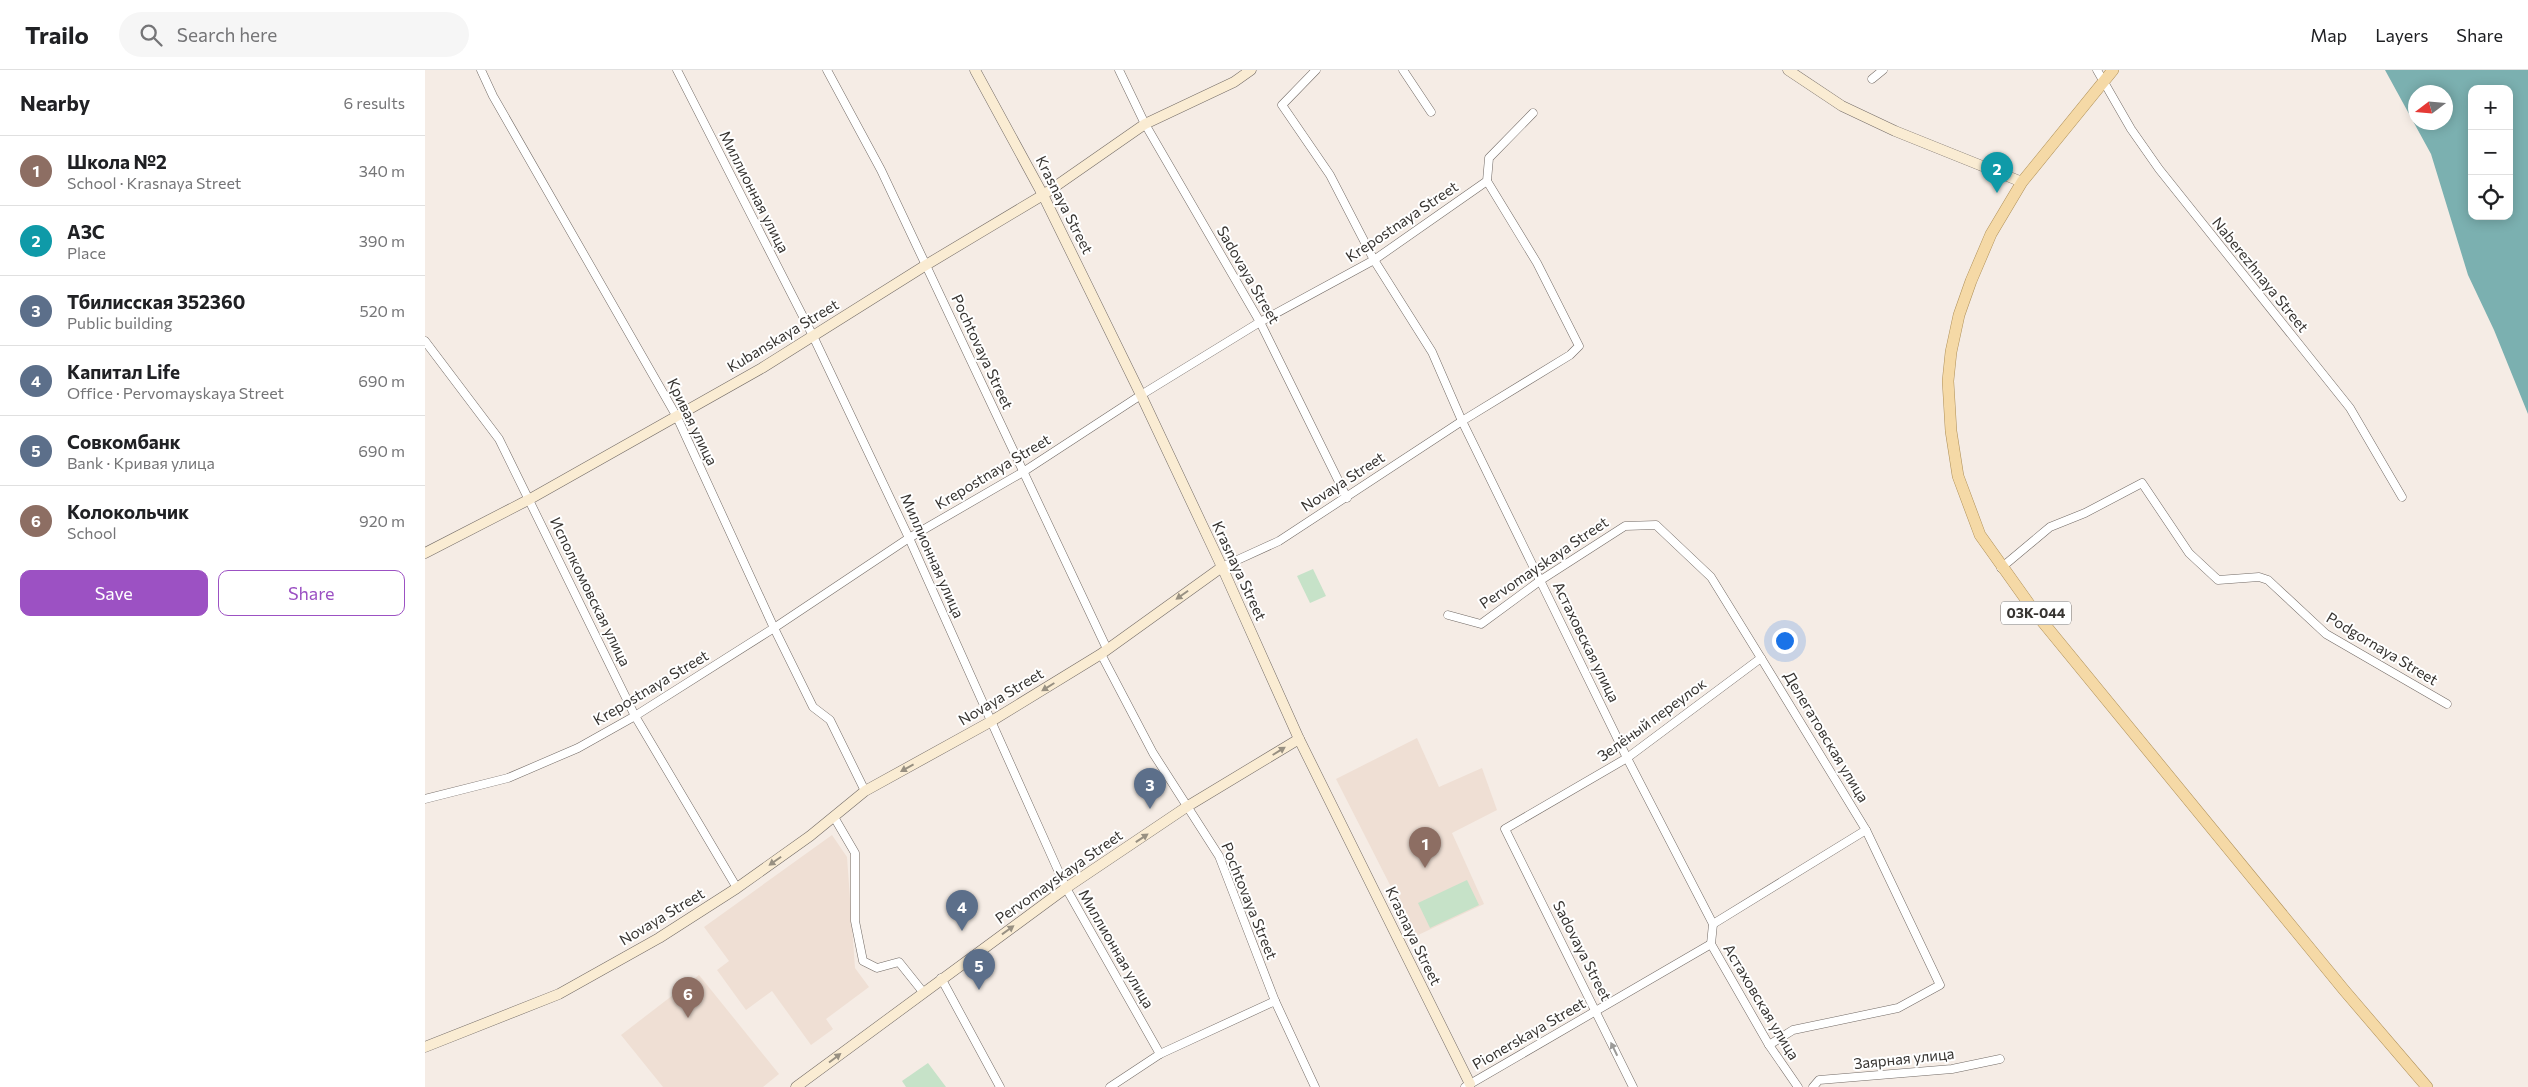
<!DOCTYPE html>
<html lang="en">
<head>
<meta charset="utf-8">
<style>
	body { margin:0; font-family:Commissioner,sans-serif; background:#f6f6f6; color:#202124 }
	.controls { position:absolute; right:15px; top:15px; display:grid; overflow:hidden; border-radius:10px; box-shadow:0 2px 12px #0003 }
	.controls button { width:45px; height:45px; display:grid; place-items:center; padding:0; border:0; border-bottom:1px solid #e0e0e0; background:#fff; color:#202124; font:25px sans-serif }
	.compass { position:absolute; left:1983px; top:15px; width:45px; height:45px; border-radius:50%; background:#fff; box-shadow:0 2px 12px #0003; rotate:254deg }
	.you { position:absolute; left:1359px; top:570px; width:18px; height:18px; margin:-12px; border:4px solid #fff; border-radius:50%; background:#1a73e8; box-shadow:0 0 0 8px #1a73e833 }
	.badge { display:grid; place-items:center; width:32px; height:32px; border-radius:50%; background:#9c51c3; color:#fff; font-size:16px; font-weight:700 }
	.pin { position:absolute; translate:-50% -41px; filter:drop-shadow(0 1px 2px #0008) }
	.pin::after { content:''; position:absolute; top:26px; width:18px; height:15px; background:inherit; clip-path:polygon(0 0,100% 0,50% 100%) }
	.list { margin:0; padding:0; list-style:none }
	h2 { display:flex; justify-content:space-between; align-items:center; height:65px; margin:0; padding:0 20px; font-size:21px }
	h2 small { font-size:16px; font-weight:400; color:#757577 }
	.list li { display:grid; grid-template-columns:32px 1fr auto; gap:15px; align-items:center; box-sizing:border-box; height:70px; padding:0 20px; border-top:1px solid #e0e0e0 }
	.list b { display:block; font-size:19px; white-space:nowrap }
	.list p { margin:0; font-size:16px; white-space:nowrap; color:#757577 }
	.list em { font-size:16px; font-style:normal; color:#757577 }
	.actions { display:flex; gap:10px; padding:15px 20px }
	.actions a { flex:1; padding:11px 0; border:1px solid #9c51c3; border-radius:10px; text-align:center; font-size:18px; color:#9c51c3 }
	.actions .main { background:#9c51c3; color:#fff }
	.icon { flex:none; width:28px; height:28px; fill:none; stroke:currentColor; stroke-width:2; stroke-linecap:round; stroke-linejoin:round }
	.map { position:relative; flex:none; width:2103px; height:1017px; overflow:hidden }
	header { display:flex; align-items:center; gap:30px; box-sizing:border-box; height:70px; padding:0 25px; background:#fff; border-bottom:1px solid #e0e0e0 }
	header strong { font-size:24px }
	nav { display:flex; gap:28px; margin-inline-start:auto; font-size:18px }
	.search { width:350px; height:45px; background:#f6f6f6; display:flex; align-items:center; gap:12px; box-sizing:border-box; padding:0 18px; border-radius:28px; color:#757577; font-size:19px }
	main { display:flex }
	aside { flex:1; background:#fff }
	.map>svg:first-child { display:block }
</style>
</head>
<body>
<header>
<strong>Trailo</strong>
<div class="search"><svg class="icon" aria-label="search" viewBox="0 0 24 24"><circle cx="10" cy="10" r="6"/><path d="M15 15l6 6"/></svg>Search here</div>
<nav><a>Map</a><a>Layers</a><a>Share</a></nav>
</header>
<main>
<aside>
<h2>Nearby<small>6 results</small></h2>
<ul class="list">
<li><span class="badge" style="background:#8d6e63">1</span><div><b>Школа №2</b><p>School · Krasnaya Street</p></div><em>340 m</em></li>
<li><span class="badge" style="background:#0f9aa8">2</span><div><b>АЗС</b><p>Place</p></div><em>390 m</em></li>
<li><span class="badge" style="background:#5c6f8a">3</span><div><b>Тбилисская 352360</b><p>Public building</p></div><em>520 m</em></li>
<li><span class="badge" style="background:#5c6f8a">4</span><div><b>Капитал Life</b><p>Office · Pervomayskaya Street</p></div><em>690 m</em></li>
<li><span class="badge" style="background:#5c6f8a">5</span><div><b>Совкомбанк</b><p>Bank · Кривая улица</p></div><em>690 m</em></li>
<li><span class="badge" style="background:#8d6e63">6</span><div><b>Колокольчик</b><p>School</p></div><em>920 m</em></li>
</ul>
<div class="actions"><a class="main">Save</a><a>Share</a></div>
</aside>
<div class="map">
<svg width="2103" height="1017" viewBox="0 0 2103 1017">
	<rect width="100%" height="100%" fill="#f5ece5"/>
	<!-- built -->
	<g fill="#efdfd4">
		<polygon points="992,668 1014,717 1057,698 1072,740 1027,763 1059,834 991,866 911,709"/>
		<polygon points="407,765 422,787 430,898 444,917 401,949 408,959 386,975 347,921 321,940 292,900 304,891 279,857"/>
		<polygon points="274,905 354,1004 338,1017 238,1017 196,965"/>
	</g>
	<!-- green -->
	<g fill="#c6e2c8">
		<polygon points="888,499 901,526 885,533 872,506"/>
		<polygon points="1042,810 1054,835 1005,858 993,833"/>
		<polygon points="503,993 521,1017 481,1017 477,1011"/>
	</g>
	<!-- water -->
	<path fill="#7bb0b0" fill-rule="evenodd" d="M 1960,0 L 2103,0 L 2103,344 L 2069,260 L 2043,205 L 2006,84 ZM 2047,19 L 2084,19 L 2084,146 L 2047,146 ZM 1990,22 L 2020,22 L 2020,52 L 1990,52 Z"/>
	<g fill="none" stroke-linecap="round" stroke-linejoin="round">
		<!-- street casing -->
		<g stroke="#726a65" stroke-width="9">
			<g id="street">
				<polyline points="56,0 68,26 252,347 349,558 388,637 405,650 440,721"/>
				<polyline points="252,0 388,266 484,468 641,818 735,984"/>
				<polyline points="402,0 456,100 682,579"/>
				<polyline points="694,0 720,54 835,252 922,428"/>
				<polyline points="891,0 857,35 905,105 949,190 1007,282 1037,351 1202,688 1288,854 1286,874 1344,975 1373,1017"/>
				<polyline points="978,0 1006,42"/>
				<polyline points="1672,0 1706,59 1734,99 1925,338 1977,427"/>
				<polyline points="1447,9 1458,0"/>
				<polyline points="0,271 74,369 210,646 312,818"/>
				<polyline points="797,497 854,471 1037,351 1145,285 1154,276 1112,193 1062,111"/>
				<polyline points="1576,498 1625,457 1660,443 1717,413 1764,483 1793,510 1834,507 1843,510 1901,564 2022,634"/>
				<polyline points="1023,545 1056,554 1116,510 1200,456 1231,455 1286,507 1336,588 1441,760 1515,915 1473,938 1368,960 1344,975"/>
				<polyline points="676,584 728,683 794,786 850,931 890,1017"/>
				<polyline points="0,729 83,708 153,678 210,646 349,558 484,468 598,402 716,325 835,252 949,190 1062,111 1064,88 1108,43"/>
				<polyline points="409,747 430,783 430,851 438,891 452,898 474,892 498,922"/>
				<polyline points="1288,854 1441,760"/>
				<polyline points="516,908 575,1017"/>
				<polyline points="685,1017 735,984 850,931"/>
				<polyline points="1040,1017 1286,874"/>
				<polyline points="1208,1017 1080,759 1202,688 1336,588"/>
				<polyline points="1388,1017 1394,1010 1527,999 1575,989"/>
			</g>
		</g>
		<!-- secondary casing -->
		<g stroke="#726a65" stroke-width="11">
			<g id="secondary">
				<polyline points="550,0 618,125 716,325 797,497 874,669 1045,1014"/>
				<polyline points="1363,0 1417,36 1470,61 1597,112"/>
				<polyline points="0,483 105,429 337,298 501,195 618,125 720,54 809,12 826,0"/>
				<polyline points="0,977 134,924 234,868 312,818 385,766 440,721 565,652 676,584 797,497"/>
				<polyline points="371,1017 641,818 763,736 874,669"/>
			</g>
		</g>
		<!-- primary casing -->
		<g stroke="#ae8f57" stroke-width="12">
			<polyline id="primary" points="1688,0 1597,112 1566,164 1546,211 1534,245 1526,282 1523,311 1526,361 1533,406 1555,465 1612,545 1919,920 2002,1017"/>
		</g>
		<!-- street -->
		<use href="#street" stroke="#fff" stroke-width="8"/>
		<!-- secondary -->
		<use href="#secondary" stroke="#faecd3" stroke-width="10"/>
		<!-- primary -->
		<use href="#primary" stroke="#f5d9a6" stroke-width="11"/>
	</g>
	<!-- one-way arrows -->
	<defs><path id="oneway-solid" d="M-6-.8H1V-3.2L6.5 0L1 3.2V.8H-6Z" transform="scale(1.25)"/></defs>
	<g fill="#989082">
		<use href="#oneway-solid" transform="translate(757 525) rotate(145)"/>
		<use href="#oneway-solid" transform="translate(623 617) rotate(148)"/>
		<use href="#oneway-solid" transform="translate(854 681) rotate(-32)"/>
		<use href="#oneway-solid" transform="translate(482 698) rotate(151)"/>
		<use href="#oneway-solid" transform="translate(717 768) rotate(-34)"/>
		<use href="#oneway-solid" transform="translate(350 791) rotate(145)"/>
		<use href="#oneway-solid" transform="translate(583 860) rotate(-36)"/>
		<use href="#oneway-solid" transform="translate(410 988) rotate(-37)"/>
	</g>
	<use fill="#9b9a98" href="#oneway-solid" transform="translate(1189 979) rotate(-116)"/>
	<g text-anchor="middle" stroke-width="4" stroke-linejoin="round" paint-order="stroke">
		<!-- shield labels -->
		<rect fill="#fff" stroke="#73716f" stroke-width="1" x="1576" y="531.5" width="70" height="23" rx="4"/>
		<g font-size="14" font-weight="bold" fill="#373431">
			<text x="1611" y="548">03К-044</text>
		</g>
		<!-- street labels -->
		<g font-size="15" fill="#373431" stroke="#fff">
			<text transform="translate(329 122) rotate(63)" y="5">Миллионная улица</text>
			<text transform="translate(639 135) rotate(63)" y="5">Krasnaya Street</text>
			<text transform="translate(977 152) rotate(-34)" y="5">Krepostnaya Street</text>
			<text transform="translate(823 205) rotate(60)" y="5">Sadovaya Street</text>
			<text transform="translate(1835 205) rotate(51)" y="5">Naberezhnaya Street</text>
			<text transform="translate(358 266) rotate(-31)" y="5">Kubanskaya Street</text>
			<text transform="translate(557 282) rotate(65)" y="5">Pochtovaya Street</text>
			<text transform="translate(267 352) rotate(64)" y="5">Кривая улица</text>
			<text transform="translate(568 402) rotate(-31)" y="5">Krepostnaya Street</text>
			<text transform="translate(918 412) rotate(-33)" y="5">Novaya Street</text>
			<text transform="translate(507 486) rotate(66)" y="5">Миллионная улица</text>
			<text transform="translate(1119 493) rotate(-34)" y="5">Pervomayskaya Street</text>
			<text transform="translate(814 501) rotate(65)" y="5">Krasnaya Street</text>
			<text transform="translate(165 522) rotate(64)" y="5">Исполкомовская улица</text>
			<text transform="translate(1161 572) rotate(64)" y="5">Астаховская улица</text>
			<text transform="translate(1957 579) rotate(31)" y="5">Podgornaya Street</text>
			<text transform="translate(226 618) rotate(-31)" y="5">Krepostnaya Street</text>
			<text transform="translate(576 627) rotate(-31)" y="5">Novaya Street</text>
			<text transform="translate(1227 650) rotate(-36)" y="5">Зелёный переулок</text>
			<text transform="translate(1401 667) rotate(59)" y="5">Делегатовская улица</text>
			<text transform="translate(634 807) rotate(-35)" y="5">Pervomayskaya Street</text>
			<text transform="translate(824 831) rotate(68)" y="5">Pochtovaya Street</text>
			<text transform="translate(237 847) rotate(-31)" y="5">Novaya Street</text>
			<text transform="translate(988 866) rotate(64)" y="5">Krasnaya Street</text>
			<text transform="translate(691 879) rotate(60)" y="5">Миллионная улица</text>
			<text transform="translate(1157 881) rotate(63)" y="5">Sadovaya Street</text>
			<text transform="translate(1336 932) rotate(59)" y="5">Астаховская улица</text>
			<text transform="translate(1104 964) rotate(-30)" y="5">Pionerskaya Street</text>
			<text transform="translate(1479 989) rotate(-6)" y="5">Заярная улица</text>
		</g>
	</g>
</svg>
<div class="controls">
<button>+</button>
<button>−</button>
<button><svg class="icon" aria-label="locate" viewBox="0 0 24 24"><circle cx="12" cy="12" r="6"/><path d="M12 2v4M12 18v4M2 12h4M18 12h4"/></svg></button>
</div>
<svg class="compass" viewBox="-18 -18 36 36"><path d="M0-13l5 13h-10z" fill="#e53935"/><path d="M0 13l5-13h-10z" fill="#757577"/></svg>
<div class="you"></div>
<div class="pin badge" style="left:1000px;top:798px;background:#8d6e63">1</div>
<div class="pin badge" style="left:1572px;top:123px;background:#0f9aa8">2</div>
<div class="pin badge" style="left:725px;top:739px;background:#5c6f8a">3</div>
<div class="pin badge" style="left:537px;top:861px;background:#5c6f8a">4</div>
<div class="pin badge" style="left:554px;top:920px;background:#5c6f8a">5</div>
<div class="pin badge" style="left:263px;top:948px;background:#8d6e63">6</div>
</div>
</main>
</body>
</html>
